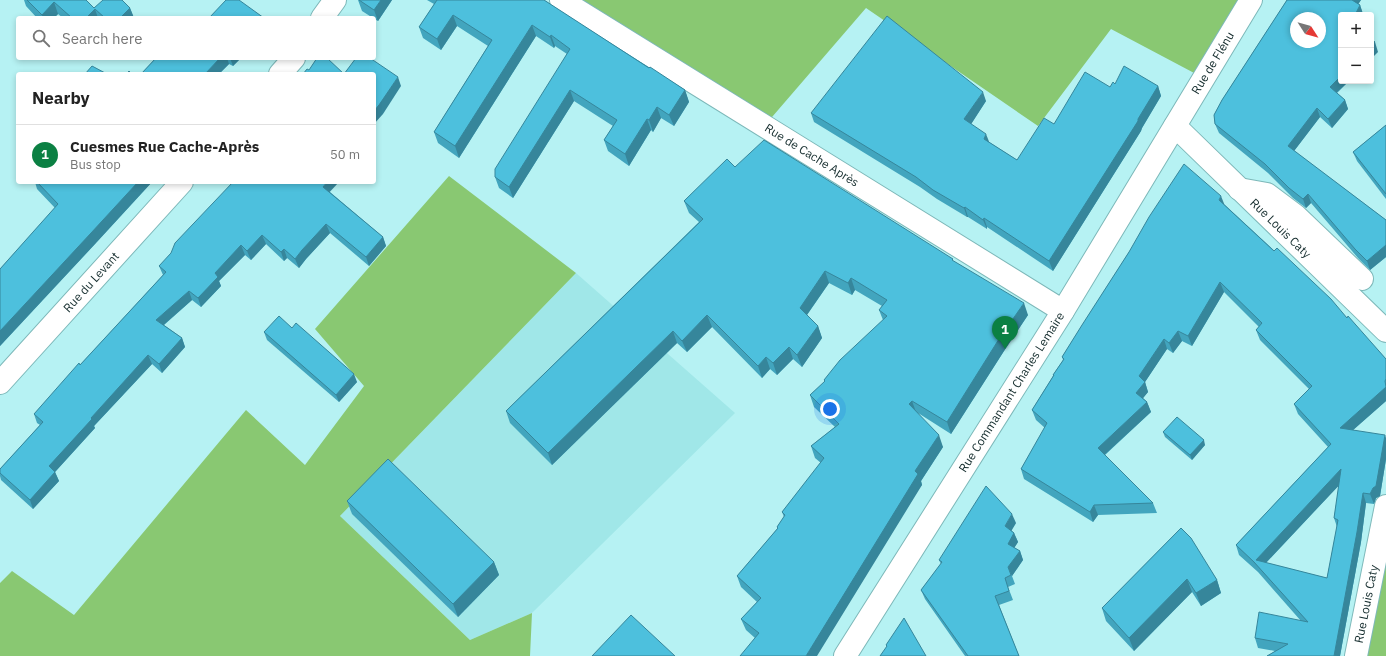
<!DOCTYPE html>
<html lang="en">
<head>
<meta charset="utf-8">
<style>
	body { margin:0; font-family:"IBM Plex Sans",sans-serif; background:#f2f2f2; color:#222 }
	.controls { position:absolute; right:12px; top:12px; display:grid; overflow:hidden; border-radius:4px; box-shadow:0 2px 6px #0003 }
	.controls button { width:36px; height:36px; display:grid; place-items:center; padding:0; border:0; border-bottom:1px solid #e0e0e0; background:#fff; color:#222; font:20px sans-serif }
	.compass { position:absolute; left:1290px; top:12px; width:36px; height:36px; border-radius:50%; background:#fff; box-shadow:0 2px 6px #0003; rotate:126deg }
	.you { position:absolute; left:830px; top:409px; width:14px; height:14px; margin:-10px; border:3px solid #fff; border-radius:50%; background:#1a73e8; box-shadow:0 0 0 6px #1a73e833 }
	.badge { display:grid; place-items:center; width:26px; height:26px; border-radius:50%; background:#0b8043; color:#fff; font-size:13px; font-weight:700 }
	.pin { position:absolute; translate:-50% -33px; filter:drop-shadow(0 1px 2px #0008) }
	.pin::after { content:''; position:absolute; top:21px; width:14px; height:12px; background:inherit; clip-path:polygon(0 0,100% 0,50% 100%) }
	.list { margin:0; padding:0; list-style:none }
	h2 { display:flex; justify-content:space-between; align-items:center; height:52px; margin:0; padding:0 16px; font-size:17px }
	h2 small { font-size:13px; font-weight:400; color:#767676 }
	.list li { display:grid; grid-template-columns:26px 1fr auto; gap:12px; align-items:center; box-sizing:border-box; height:60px; padding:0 16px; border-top:1px solid #e0e0e0 }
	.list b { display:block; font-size:15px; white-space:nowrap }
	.list p { margin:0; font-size:13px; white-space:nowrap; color:#767676 }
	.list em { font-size:13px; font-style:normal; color:#767676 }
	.icon { flex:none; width:22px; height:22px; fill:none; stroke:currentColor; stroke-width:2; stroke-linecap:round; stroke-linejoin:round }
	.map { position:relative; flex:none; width:1386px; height:656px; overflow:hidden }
	.search { position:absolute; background:#fff; box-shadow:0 2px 6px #0003; left:16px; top:16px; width:360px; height:44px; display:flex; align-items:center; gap:10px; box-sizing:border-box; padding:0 14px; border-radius:4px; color:#767676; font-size:15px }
	.panel { position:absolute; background:#fff; box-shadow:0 2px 6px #0003; left:16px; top:72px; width:360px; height:112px; border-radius:4px }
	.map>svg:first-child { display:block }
</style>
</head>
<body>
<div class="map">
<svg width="1386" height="656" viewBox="0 0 1386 656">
	<rect width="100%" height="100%" fill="#b6f2f3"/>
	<!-- built -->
	<polygon fill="#a0e7e8" points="576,273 735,413 532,613 470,640 340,516"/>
	<!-- green -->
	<g fill="#89c872">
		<polygon points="569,0 1246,0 1196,74 1111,29 1038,126 866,8 766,124"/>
		<polygon points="449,176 576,273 340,516 470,640 532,613 530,656 0,656 0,583 12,571 74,615 246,410 305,465 364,386 315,329"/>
		<polygon points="1386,506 1386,656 1356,656"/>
	</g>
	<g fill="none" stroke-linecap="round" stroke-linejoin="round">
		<!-- minor casing -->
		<g stroke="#7db8b9" stroke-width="24">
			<g id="minor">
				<path id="s1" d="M 561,0 L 1063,311"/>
				<polyline points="322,18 335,0"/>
				<polyline points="280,74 294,58"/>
				<path id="s2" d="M 1175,126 L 1386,331"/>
				<polyline points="1239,189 1267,194 1295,215 1362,279"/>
				<path id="s3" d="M 0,383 L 182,182"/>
				<path id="s4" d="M 1356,656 L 1386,506"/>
			</g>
		</g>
		<!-- tertiary casing -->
		<g stroke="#7db8b9" stroke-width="24">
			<g id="tertiary">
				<path id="s5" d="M 845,656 L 1063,311 L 1251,0"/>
			</g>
		</g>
		<!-- minor -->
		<use href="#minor" stroke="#fff" stroke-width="22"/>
		<!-- tertiary -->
		<use href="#tertiary" stroke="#fff" stroke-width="22"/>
	</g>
	<!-- wall -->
	<g fill="#42a5be" fill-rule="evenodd">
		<polygon points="24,0 86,0 94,8 130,8 134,18 63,18 58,14 54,18 37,18 26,6"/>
		<polygon points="358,0 392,0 378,21 374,19 374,18 373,18 362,11"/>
		<polygon points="427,0 544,0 576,21 685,90 689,102 674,126 661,118 653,132 651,130 629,166 608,151 604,140 613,126 574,101 513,198 499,188 495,177 567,54 555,46 554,48 536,36 459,158 438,143 434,132 488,46 457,26 441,50 423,38 419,27 434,4"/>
		<path d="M 1287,0 L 1361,0 L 1358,4 L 1360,5 L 1363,14 L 1363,15 L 1341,15 L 1341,81 L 1349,81 L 1337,93 L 1345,100 L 1348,109 L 1332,128 L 1320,117 L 1294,151 L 1386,220 L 1386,257 L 1370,270 L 1358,258 L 1311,203 L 1306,208 L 1293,198 L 1268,173 L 1219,133 L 1215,124 L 1214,115 L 1222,100 ZM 1296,18 L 1320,18 L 1320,42 L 1296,42 Z"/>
		<polygon points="156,58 241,58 233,66 229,64 219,74 141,74"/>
		<polygon points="1115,84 1158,86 1161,96 1142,128 1141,131 1053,271 987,227 987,229 968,217 967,217 937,199 920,187 814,122 811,113 986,101 971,124 989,142 1017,160 1054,124"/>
		<polygon points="1386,125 1386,199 1357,161 1353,152"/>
		<polygon points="735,167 953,261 1028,315 1004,351 951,434 918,413 943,447 921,481 922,485 755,638 746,630 741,619 757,602 741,587 737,576 777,529 777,527 784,517 782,512 821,463 815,458 811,446 835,427 814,407 810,395 825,382 824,380 883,320 879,310 882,306 855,290 852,295 829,283 807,315 818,326 822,338 802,367 793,359 777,375 770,369 762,378 712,327 687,352 677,343 552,465 510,423 506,411 699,222 689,213 684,201"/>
		<polygon points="35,182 152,182 95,244 0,346 0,269 55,208 37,189"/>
		<polygon points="330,192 383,237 386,246 369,266 330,233 306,259 299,268 287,258 284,261 266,244 251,260 245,255 219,281 221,286 201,307 192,300 164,325 182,338 185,347 162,373 152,364 94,426 95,428 55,472 59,481 33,509 1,480 0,476 0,469 40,425 37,423 34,414 80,365 163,275 159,266"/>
		<path d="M 1225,205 L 1347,318 L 1386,359 L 1386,401 L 1353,430 L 1386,438 L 1386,459 L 1380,496 L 1376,498 L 1374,504 L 1366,503 L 1361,542 L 1340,656 L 1267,656 L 1275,651 L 1258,648 L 1255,638 L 1301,621 L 1258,572 L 1239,555 L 1236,545 L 1328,447 L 1298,414 L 1294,404 L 1309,389 L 1260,340 L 1256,330 L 1259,327 L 1224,292 L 1192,346 L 1182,341 L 1173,353 L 1167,349 L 1145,382 L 1148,392 L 1143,398 L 1147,402 L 1151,412 L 1105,455 L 1153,503 L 1157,513 L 1098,515 L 1093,522 L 1024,479 L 1021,469 L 1045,428 L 1036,420 L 1032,410 L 1053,376 L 1053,375 L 1063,360 L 1062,357 L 1129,252 ZM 1339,485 L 1334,518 L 1337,527 L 1327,578 L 1266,563 Z"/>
		<polygon points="292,328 357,382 339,402 267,340 264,332"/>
		<polygon points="1163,432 1205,445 1192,460 1165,437"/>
		<polygon points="347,501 494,562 499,575 458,617 352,514"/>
		<polygon points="1016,523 1011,530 1014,533 1018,542 1014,548 1020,551 1023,560 1012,576 1015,584 1008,587 1013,600 999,605 1019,656 965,656 925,599 921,590 941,564 939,560"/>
		<polygon points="1181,528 1217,580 1221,593 1201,606 1192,592 1134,651 1106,621 1102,608"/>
	</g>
	<!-- shaded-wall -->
	<g fill="#36869b">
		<polygon points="381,0 392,0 378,21 374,10"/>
		<polygon points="1352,0 1361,0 1355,9"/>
		<polygon points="54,2 58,14 54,18 43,18 42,15"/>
		<polygon points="1360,5 1363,14 1363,15 1355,15"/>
		<polygon points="130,8 134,18 120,18"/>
		<polygon points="95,9 98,18 86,18"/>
		<polygon points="453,15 457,26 441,50 437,39"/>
		<polygon points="532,25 536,36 459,158 455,146"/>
		<polygon points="551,35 555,46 554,48 550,37"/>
		<polygon points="1375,42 1378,52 1371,59 1371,46"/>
		<polygon points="220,58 227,58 229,64 219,74 205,74"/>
		<polygon points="230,58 241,58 233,66"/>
		<polygon points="1341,76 1341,81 1349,81 1333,96 1330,87"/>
		<polygon points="398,77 401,86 383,114 374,124 374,111"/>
		<polygon points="1158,86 1161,96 1142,128 1141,131 1053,271 1049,261"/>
		<polygon points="570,90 574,101 513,198 509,187"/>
		<polygon points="685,90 689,102 674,126 669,115"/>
		<polygon points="983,92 986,101 968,129 964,119"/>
		<polygon points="1345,100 1348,109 1332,128 1328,119"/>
		<polygon points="657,107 661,118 653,132 649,120"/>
		<polygon points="1317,108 1320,117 1291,155 1288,146"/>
		<polygon points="647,119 651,130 629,166 625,154"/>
		<polygon points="986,134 990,144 984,139"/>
		<polygon points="138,182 152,182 95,244 0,346 0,331"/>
		<polygon points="327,182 339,182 326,196 323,187"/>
		<polygon points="1308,194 1311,203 1306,208 1303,199"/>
		<polygon points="1221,196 1225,206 1219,200"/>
		<polygon points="965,207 968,217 967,217 964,208"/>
		<polygon points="984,218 987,227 987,229 983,220"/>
		<polygon points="326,224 330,233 306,259 299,268 295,259 302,250"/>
		<polygon points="262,235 266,244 251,260 247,251"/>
		<polygon points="383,237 386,246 369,266 366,257"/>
		<polygon points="241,245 245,255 219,281 221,286 201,307 198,298 215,273"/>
		<polygon points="1386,245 1386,257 1370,270 1367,261"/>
		<polygon points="284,249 287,258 284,261 281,252"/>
		<polygon points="825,271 829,283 804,319 800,308"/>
		<polygon points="851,278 855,290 852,295 848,283"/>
		<polygon points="1220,282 1224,292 1192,346 1188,336"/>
		<polygon points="189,291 192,300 159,329 156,320"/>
		<polygon points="1024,303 1028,315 1004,351 951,434 947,422 999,339"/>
		<polygon points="707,315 712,327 687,352 682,341"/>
		<polygon points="818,326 822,338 802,367 797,355"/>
		<polygon points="673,331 677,343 552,465 548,453"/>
		<polygon points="1178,331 1182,341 1173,353 1169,343"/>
		<polygon points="182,338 185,347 162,373 159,364"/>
		<polygon points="1164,339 1167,349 1145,382 1148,392 1139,403 1136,393 1139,376"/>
		<polygon points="789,347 793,359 777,375 773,363"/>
		<polygon points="148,355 152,364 94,426 95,428 55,472 59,481 33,509 30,500 49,466 91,418"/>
		<polygon points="766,357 770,369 762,378 758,366"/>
		<polygon points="354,374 357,382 339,402 336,395"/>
		<polygon points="1386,387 1386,401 1344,438 1340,428"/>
		<polygon points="912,401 916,412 909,404"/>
		<polygon points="1147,402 1151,412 1101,458 1098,448"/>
		<polygon points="939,435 943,447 921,481 922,485 817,656 806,656 915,471"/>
		<polygon points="1385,435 1386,438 1386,459 1380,496 1376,498 1374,504 1370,494 1373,488"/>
		<polygon points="1204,440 1205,445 1192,460 1190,455"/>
		<polygon points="1341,469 1345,479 1260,569 1256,560"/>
		<polygon points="1363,493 1366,503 1361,542 1340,656 1334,656"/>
		<polygon points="1094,505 1098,515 1093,522 1090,512"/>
		<polygon points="1012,514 1016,523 1009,535 1005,526"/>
		<polygon points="1014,533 1018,542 1011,553 1008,544"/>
		<polygon points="1020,551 1023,560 1012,576 1008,567"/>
		<polygon points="494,562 499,575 458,617 453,604"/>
		<polygon points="1187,579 1192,592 1134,651 1129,638"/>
		<polygon points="1217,580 1221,593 1201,606 1196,593"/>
	</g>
	<!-- building -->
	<g fill="#4dc0dd" stroke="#36869b" fill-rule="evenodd">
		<polygon points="27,0 86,0 94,8 103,0 122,0 130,8 120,18 105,18 95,9 86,18 72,18 54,2 42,15"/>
		<polygon points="226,0 239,0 264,18 209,18"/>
		<polygon points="359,0 381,0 374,10"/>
		<polygon points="437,0 544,0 649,68 650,67 685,90 669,115 657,107 649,120 647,119 625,154 604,140 617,120 570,90 509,187 495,177 495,169 570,49 551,35 550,37 532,25 455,146 434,132 492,40 453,15 437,39 419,27"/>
		<path d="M 1287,0 L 1352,0 L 1360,5 L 1355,15 L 1341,15 L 1341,76 L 1330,87 L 1345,100 L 1328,119 L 1317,108 L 1288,146 L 1386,220 L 1386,245 L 1367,261 L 1355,249 L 1308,194 L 1303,199 L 1289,188 L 1265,164 L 1215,124 L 1214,115 L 1222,100 ZM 1296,18 L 1320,18 L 1320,42 L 1296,42 Z"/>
		<polygon points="887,16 983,92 964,119 986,134 984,139 1017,160 1044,118 1054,124 1085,72 1110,87 1113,82 1115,84 1124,66 1158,86 1138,119 1138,121 1049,261 984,218 983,220 965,207 964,208 933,190 916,177 811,113"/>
		<polygon points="1371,39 1375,42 1371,46"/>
		<polygon points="156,58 220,58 205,74 141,74"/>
		<polygon points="317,58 327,58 344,74 356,58 370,58 398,77 379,105 374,111 374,74 303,74 307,69 309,70"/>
		<polygon points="92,66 107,74 85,74"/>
		<polygon points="129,71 132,74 126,74"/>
		<polygon points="1386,125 1386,194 1353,152"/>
		<polygon points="764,140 953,259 952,260 1024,303 999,339 947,422 912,401 909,404 939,435 915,471 918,474 806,656 740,656 759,633 741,619 761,598 737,576 778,528 777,527 785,515 782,512 824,458 811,446 839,424 810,395 825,381 824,380 840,360 887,316 879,310 887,300 851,278 848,283 825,271 800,308 818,326 797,355 789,347 773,363 766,357 758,366 707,315 682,341 673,331 548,453 506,411 703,219 684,201 727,159 735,167"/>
		<path d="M 1184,164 L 1221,196 L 1219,200 L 1274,251 L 1277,248 L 1331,299 L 1347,318 L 1348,316 L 1386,359 L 1386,379 L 1385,381 L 1386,387 L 1340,428 L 1385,435 L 1376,486 L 1373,488 L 1370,494 L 1363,493 L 1357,532 L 1334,656 L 1267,656 L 1288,644 L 1255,638 L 1259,612 L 1308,622 L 1254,562 L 1236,545 L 1331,444 L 1294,404 L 1312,386 L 1256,330 L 1262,323 L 1220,282 L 1188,336 L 1178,331 L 1169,343 L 1164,339 L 1139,376 L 1145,382 L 1136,393 L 1147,402 L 1098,448 L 1153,503 L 1094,505 L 1090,512 L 1021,469 L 1047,423 L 1032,410 L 1054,375 L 1053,375 L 1064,359 L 1062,357 L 1082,325 L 1129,252 L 1149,217 ZM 1341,469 L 1334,518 L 1338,520 L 1327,578 L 1256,560 Z"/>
		<polygon points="37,182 138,182 91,233 0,331 0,269 58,204"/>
		<polygon points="233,182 327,182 323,187 383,237 366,257 326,224 302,250 295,259 284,249 281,252 262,235 247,251 241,245 215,273 218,277 198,298 189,291 156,320 182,338 159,364 148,355 91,418 92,419 49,466 55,472 30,500 0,473 0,469 43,422 34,414 79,363 80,365 166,272 159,266 171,253 175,243"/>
		<polygon points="279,316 292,328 296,323 354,374 336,395 264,332"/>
		<polygon points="1177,417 1204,440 1190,455 1163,432"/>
		<polygon points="388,459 494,562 453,604 347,501"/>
		<polygon points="986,486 1012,514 1005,526 1014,533 1008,544 1020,551 1008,567 1011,575 1005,578 1009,591 995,596 1019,656 968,656 921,590 942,562 939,560"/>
		<polygon points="1181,528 1191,538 1217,580 1196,593 1187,579 1129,638 1102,608"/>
		<polygon points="631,615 675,656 592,656"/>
		<polygon points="904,618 926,656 880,656 887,646 886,645"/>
	</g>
	<g text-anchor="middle" stroke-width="4" stroke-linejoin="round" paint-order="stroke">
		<!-- street labels -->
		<g font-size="12" fill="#142c2d" stroke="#cdfdfe">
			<text dy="4" stroke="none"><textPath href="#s5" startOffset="698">Rue de Flénu</textPath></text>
			<text dy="4" stroke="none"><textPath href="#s1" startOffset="295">Rue de Cache Après</textPath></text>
			<text dy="4" stroke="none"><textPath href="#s2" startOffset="147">Rue Louis Caty</textPath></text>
			<text dy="4" stroke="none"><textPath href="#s3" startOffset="136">Rue du Levant</textPath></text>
			<text dy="4" stroke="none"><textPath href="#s5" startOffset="312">Rue Commandant Charles Lemaire</textPath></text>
			<text dy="4" stroke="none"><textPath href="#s4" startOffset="53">Rue Louis Caty</textPath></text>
		</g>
	</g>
</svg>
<div class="controls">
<button>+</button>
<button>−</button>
</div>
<svg class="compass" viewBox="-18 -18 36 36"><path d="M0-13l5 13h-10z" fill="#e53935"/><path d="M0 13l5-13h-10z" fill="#767676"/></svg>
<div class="you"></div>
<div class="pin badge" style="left:1005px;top:349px">1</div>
<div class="search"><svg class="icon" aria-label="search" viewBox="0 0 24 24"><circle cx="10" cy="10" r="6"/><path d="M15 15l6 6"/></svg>Search here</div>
<section class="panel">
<h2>Nearby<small></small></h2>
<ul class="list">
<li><span class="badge">1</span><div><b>Cuesmes Rue Cache-Après</b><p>Bus stop</p></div><em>50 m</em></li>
</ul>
</section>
</div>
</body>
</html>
